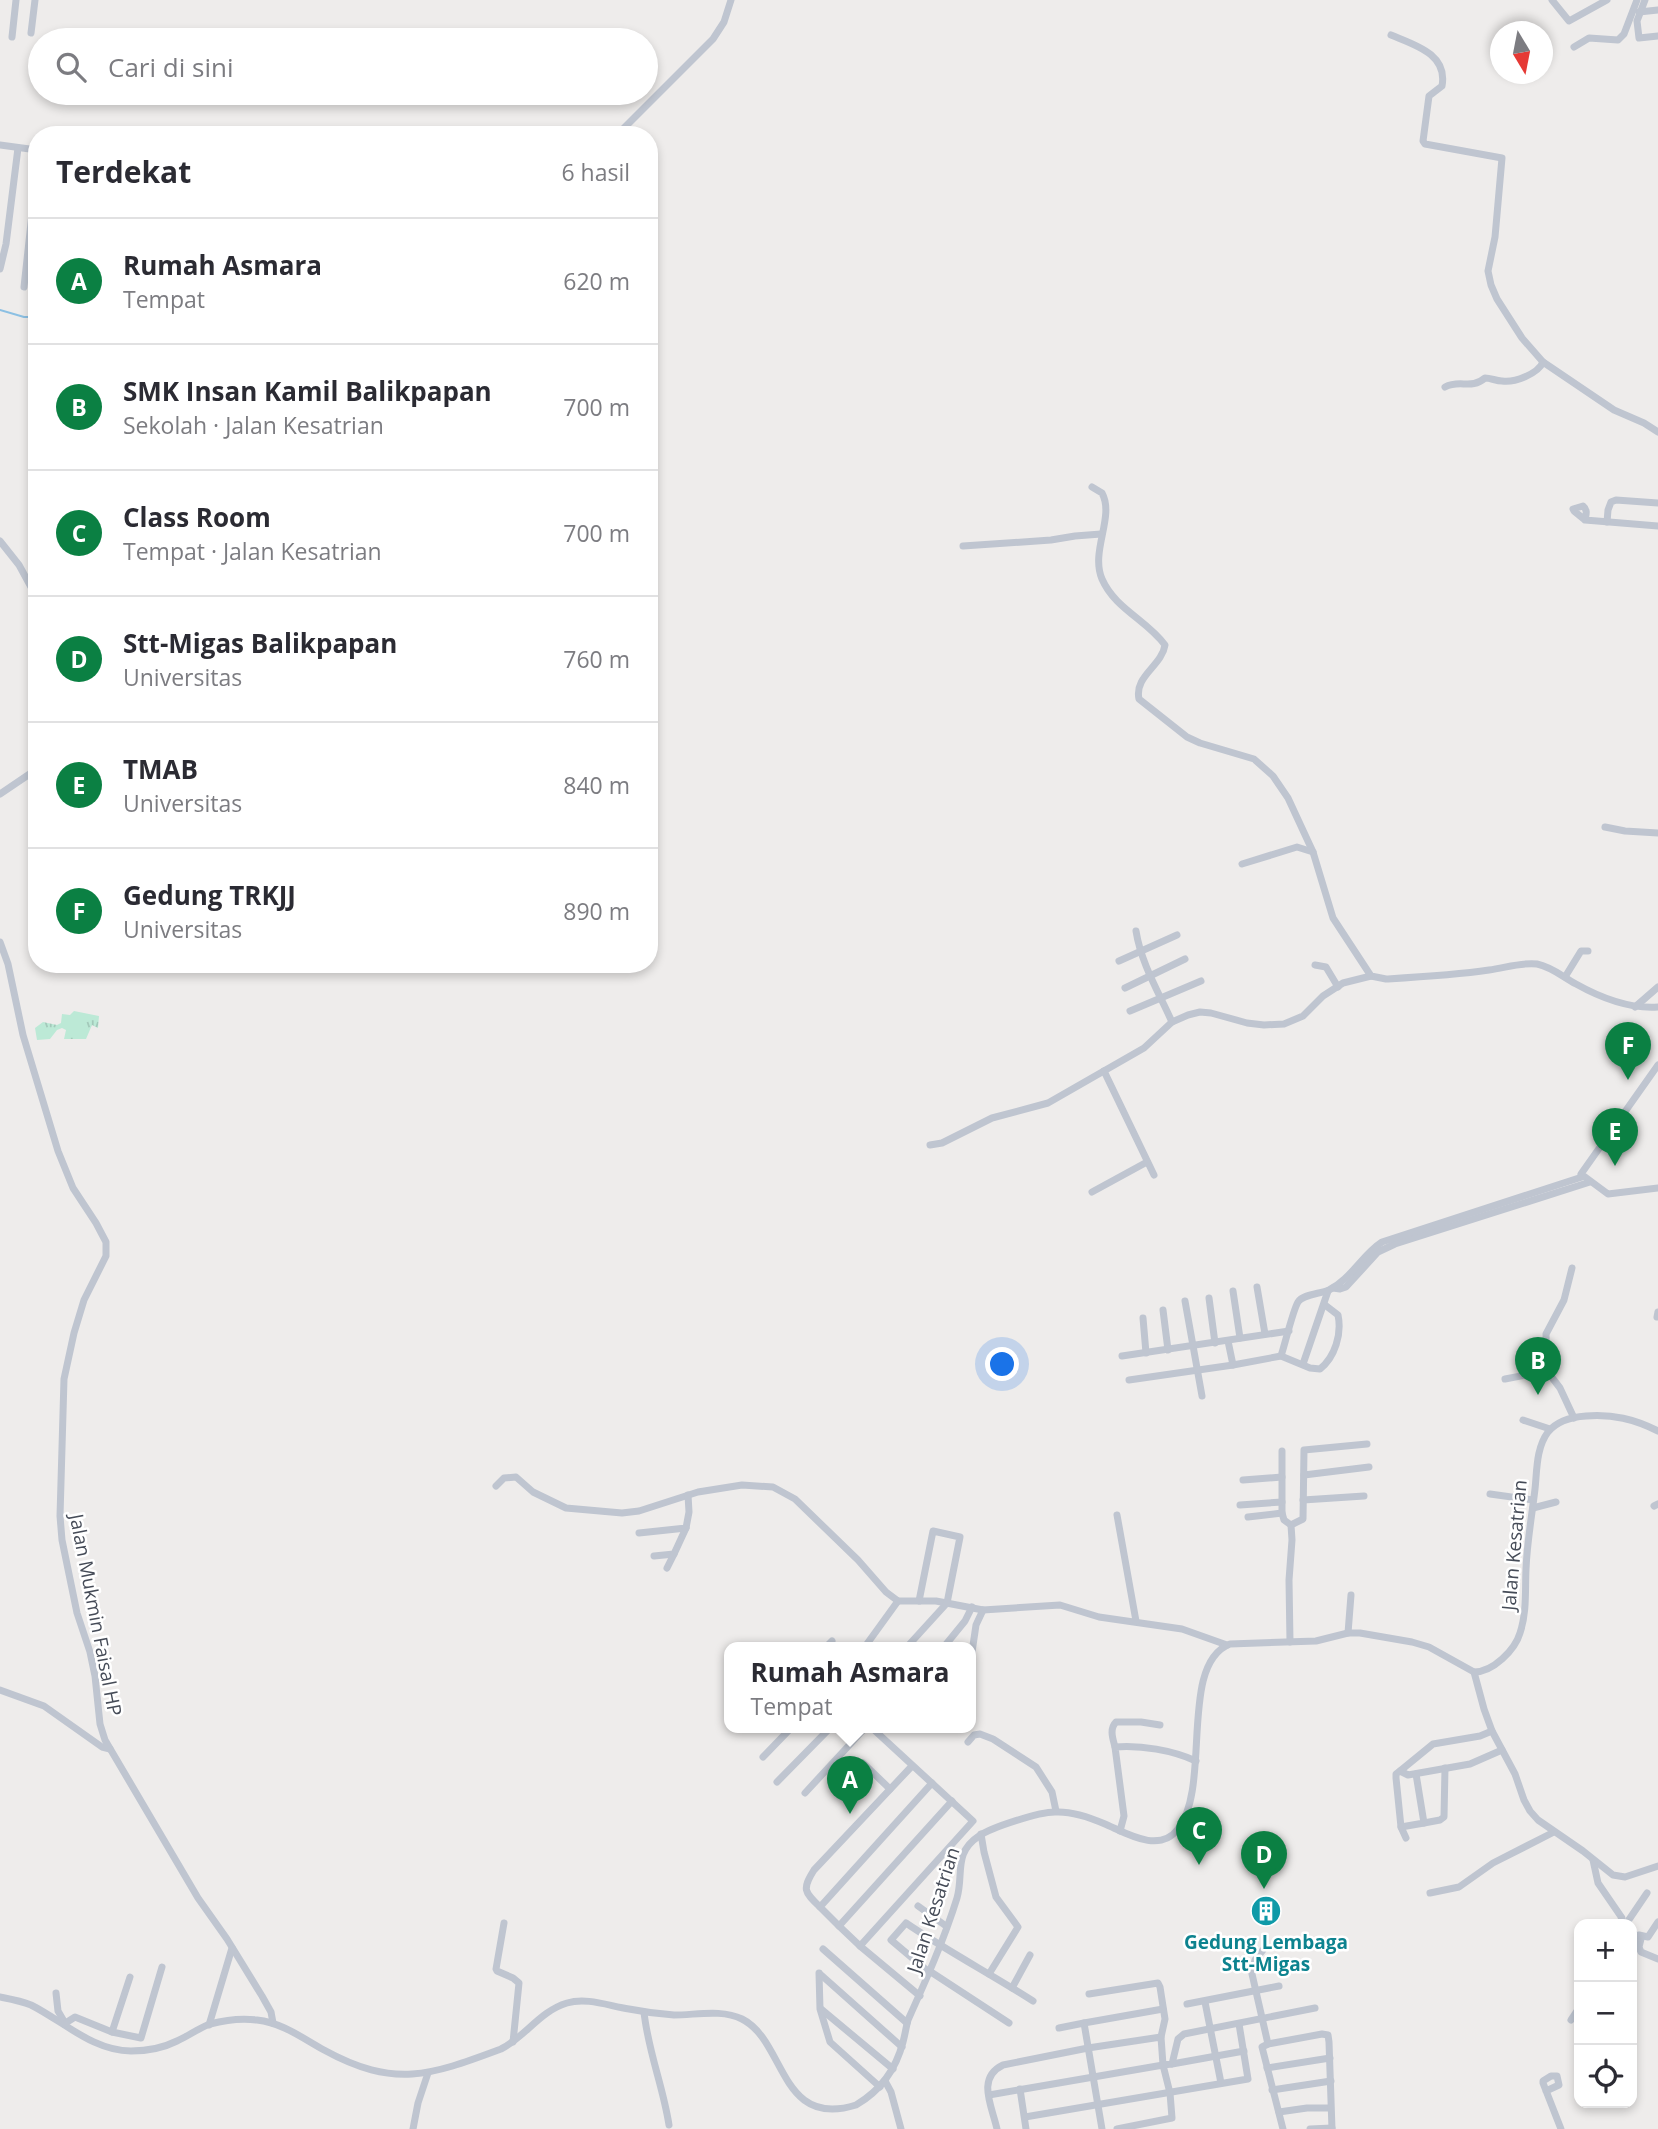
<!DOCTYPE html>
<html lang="id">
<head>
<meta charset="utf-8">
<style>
	body { margin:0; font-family:"Open Sans",sans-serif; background:#f2f2f3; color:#2b2b33 }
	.controls { position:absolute; right:21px; bottom:21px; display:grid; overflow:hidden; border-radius:14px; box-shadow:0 4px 10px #0003 }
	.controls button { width:63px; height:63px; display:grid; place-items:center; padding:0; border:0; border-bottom:2px solid #e1e1e2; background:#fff; color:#2b2b33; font:35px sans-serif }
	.compass { position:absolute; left:1490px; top:21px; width:63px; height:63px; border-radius:50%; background:#fff; box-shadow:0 4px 10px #0003; rotate:170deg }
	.you { position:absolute; left:1003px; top:1365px; width:24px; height:24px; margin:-18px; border:5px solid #fff; border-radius:50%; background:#1a73e8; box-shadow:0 0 0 10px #1a73e833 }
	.badge { display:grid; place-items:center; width:46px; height:46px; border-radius:50%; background:#0b8043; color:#fff; font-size:23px; font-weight:700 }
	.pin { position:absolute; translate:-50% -58px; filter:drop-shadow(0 2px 4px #0008) }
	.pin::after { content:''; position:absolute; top:37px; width:24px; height:21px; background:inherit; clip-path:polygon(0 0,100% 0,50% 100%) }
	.popup { position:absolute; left:724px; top:1642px; width:252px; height:91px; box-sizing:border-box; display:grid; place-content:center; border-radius:14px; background:#fff; filter:drop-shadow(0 2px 5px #0005); font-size:23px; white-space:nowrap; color:#7c7c81 }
	.popup b { font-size:26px; color:#2b2b33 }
	.popup::after { content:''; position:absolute; left:50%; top:100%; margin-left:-14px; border:14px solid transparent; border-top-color:#fff }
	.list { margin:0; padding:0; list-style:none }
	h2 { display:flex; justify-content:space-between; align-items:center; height:91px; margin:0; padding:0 28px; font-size:30px }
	h2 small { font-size:23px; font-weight:400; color:#7c7c81 }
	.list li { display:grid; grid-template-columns:46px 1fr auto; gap:21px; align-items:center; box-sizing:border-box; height:126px; padding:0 28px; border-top:2px solid #e1e1e2 }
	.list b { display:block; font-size:26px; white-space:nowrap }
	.list p { margin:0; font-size:23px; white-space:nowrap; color:#7c7c81 }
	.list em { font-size:23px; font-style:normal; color:#7c7c81 }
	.icon { flex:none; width:38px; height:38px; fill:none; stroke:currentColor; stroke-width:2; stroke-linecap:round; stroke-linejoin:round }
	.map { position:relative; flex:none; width:1658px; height:2129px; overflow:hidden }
	.search { position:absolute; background:#fff; box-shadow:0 4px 10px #0003; left:28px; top:28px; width:630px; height:77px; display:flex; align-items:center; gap:18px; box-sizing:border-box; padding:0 24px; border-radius:38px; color:#7c7c81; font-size:26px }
	.panel { position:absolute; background:#fff; box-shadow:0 4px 10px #0003; left:28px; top:126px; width:630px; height:847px; border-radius:28px }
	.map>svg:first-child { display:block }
</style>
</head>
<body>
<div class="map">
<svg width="1658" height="2129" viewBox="0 0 1658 2129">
	<defs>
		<pattern id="grass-tufts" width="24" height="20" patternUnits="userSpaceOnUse" patternTransform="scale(1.75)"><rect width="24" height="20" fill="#bce9d6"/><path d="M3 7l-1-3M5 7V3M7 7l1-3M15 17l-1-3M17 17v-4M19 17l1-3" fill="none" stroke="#a3c9ba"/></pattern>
	</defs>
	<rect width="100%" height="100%" fill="#eeeceb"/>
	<!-- grass -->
	<polygon fill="url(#grass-tufts)" points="74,1011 99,1016 98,1028 92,1025 86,1039 64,1039 66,1030 62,1028 57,1030 50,1039 37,1040 35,1028 43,1022 57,1025 61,1023 62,1014 70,1015"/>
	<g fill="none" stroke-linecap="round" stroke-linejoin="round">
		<!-- stream -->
		<polyline stroke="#8cc0e3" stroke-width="2" points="0,310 24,317 37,317"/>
		<!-- minor -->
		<g stroke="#bfc5d0" stroke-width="7">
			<polyline points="1552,0 1569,21 1607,0"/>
			<polyline points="1645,0 1637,21 1639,38 1658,36"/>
			<polyline points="1639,12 1658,10"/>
			<polyline points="31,33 35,0"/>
			<path d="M 1391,35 C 1415,45 1448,54 1442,86 L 1429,96 L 1423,141 L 1425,144 L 1502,158 L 1495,237 L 1488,271 L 1491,285 L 1497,299 L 1522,338 L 1543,362 L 1614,410 L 1644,423 L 1658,432"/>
			<polyline points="12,37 16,0"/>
			<polyline points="1574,47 1589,38 1618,40 1624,34 1637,0"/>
			<polyline points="617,135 713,39 724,22 731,0"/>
			<polyline points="0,145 37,150"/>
			<polyline points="0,269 6,244 18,148"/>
			<polyline points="24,287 37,168"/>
			<path d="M 1445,387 C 1460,379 1471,390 1485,378 C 1491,378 1496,381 1502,381 C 1514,383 1538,374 1543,362"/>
			<path d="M 1092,487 L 1102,493 C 1115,517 1090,551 1102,579 C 1115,609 1147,620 1165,645 C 1162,666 1134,676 1139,699 L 1187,737 L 1200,743 L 1254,759 L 1273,776 L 1288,798 L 1313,852 L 1333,918 L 1371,976 L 1386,979 C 1420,977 1455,975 1489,970 C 1505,968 1521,962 1537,964 C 1552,967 1563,977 1576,984 C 1601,998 1629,1009 1658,1007"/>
			<path d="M 1585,520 C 1586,515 1588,510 1583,506 L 1573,509 L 1574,511 L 1585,520 L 1658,526"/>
			<polyline points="1607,522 1608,510 1611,502 1616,500 1658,503"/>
			<polyline points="0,541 19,565 37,598"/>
			<polyline points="963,546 1051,540 1075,536 1101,534"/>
			<polyline points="0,794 37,769"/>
			<polyline points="1605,827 1625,831 1658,833"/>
			<polyline points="1242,864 1297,847 1313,852"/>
			<path d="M 1136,931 C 1141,963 1159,993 1172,1022"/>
			<polyline points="0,942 8,964 23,1035 58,1151 73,1188 96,1223 106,1242 106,1256 84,1300 74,1333 64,1379 60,1516 62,1540 77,1613 90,1652 95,1676 100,1724 105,1740 198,1898 227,1939 262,1996 271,2012 273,2023"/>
			<polyline points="1119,961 1177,935"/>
			<polyline points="1315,965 1326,967 1338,987"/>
			<polyline points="1565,977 1581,951 1588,951"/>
			<polyline points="1125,988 1185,959"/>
			<polyline points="1635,1007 1658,987"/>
			<polyline points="1130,1011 1201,981"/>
			<polyline points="1658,1065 1581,1174 1608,1194 1658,1188"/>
			<polyline points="1104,1071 1154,1175"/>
			<polyline points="930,1145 942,1143 992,1118 1048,1103 1144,1048 1172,1022 1188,1015 1200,1012 1211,1013 1247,1023 1264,1025 1284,1024 1303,1016 1323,996 1343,983 1371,976"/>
			<polyline points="1092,1192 1147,1162"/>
			<polyline points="1257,1287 1265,1334"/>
			<polyline points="1333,1288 1340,1289 1346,1287 1378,1252 1395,1244 1590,1182"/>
			<polyline points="1233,1291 1240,1338"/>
			<polyline points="1209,1298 1215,1343"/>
			<polyline points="1185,1301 1202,1396"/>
			<polyline points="1163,1310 1168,1350"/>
			<polyline points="1657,1317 1658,1312"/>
			<polyline points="1143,1318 1146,1353"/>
			<path d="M 1228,1341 L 1233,1365 L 1281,1356 L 1310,1368 L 1320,1369 C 1335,1357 1342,1334 1338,1315 L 1325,1305"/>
			<polyline points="1122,1356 1289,1331"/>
			<path d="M 1281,1356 C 1285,1344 1293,1310 1298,1302 C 1303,1294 1320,1294 1329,1290 C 1351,1279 1362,1255 1382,1242 L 1582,1177"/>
			<polyline points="1303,1364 1328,1291"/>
			<polyline points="1547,1371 1546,1334 1564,1300 1572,1268"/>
			<polyline points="1505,1379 1547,1371 1560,1388 1574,1418"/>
			<polyline points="1129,1380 1233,1365"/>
			<polyline points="1523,1420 1550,1429"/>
			<polyline points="1282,1451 1282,1513 1284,1520 1291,1525"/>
			<polyline points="1304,1475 1369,1467"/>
			<polyline points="1243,1480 1282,1477"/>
			<polyline points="496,1486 504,1478 516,1477 533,1492 566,1508 622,1513 639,1511 698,1492 742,1485 773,1487 795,1499 858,1560 886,1592 898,1601 936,1601 983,1610 1060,1605 1099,1617 1182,1629 1227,1645"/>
			<polyline points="1490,1494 1533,1500"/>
			<polyline points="1303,1500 1364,1496"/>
			<polyline points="1240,1505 1282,1502"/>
			<polyline points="1654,1506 1658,1504"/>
			<polyline points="1533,1508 1556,1502"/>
			<polyline points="1117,1515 1136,1621"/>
			<polyline points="1248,1517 1282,1513"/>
			<polyline points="639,1533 686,1528 689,1512 688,1495"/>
			<polyline points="654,1556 674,1554 686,1528"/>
			<polyline points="667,1568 674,1554"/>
			<polyline points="1348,1633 1351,1595"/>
			<polyline points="1290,1642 1289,1580 1292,1540 1291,1525 1303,1519 1304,1450 1367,1444"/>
			<polyline points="825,1648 832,1641"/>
			<polyline points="864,1648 898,1601"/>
			<polyline points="906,1648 947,1603 960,1537 933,1531 919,1601"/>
			<polyline points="943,1648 965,1621 972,1607"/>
			<polyline points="971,1659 976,1625 983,1610"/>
			<polyline points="1474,1672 1484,1709 1492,1731 1515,1774 1524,1800 1530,1811 1538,1820 1583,1851 1613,1875 1625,1877 1658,1866"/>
			<polyline points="0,1690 44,1706 102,1747 110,1749"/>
			<polyline points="1492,1731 1480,1736 1433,1744 1400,1771 1408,1775 1470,1764 1502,1750"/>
			<polyline points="968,1742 974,1735 980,1734 993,1739 1036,1767 1052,1792 1056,1811"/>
			<path d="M 1115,1747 C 1113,1739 1109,1729 1116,1722 L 1141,1722 L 1160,1725"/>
			<polyline points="763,1757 791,1728"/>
			<polyline points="863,1763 890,1789"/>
			<polyline points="1400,1771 1396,1774 1396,1778 1401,1827 1406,1838"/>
			<polyline points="777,1782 830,1728"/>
			<polyline points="932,1783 820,1907 839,1926 952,1801"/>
			<polyline points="805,1793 865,1728"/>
			<polyline points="1424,1823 1440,1820 1444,1817 1445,1768"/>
			<polyline points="1401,1827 1424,1823 1416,1774"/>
			<path d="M 1120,1831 L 1124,1816 L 1115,1747 C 1141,1745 1172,1750 1196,1761"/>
			<polyline points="981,1834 984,1852 996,1897 1018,1927 989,1974"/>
			<polyline points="1593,1860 1598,1883 1622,1918 1619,1924"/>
			<polyline points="1430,1893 1459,1887 1493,1863 1554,1832"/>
			<polyline points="918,1906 946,1926"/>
			<path d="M 820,1907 C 804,1892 802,1889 814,1870 L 912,1766"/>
			<polyline points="504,1923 496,1969 497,1971 513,1978 519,1983 513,2042"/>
			<polyline points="1626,1924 1647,1893"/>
			<polyline points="839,1926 860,1946 973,1821 872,1728"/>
			<polyline points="1632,1932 1641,1939 1639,1947 1641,1952 1658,1959"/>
			<polyline points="1639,1935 1648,1937 1658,1922"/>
			<polyline points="860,1946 920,1996"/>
			<polyline points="823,1949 907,2023"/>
			<polyline points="1263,1950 1255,1960 1252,1974 1268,2044"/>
			<polyline points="931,1972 1009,2023"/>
			<polyline points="819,1973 820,2009 830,2042 880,2087"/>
			<path d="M 930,1973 L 891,1940 L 906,1923 C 947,1951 991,1974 1033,2001"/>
			<polyline points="820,1974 902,2047"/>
			<polyline points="1012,1988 1030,1955"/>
			<polyline points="56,1993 58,2011 65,2023"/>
			<polyline points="1089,1994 1158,1983 1160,1987 1165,2019 1161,2037"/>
			<path d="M 0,1997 C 10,1999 21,2001 31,2005 C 63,2021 93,2051 131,2051 C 147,2051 163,2048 177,2041 C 188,2036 199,2028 210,2024 C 225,2020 242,2018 257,2020 C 283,2023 302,2038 324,2050 C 395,2089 431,2075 501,2049 C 525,2037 540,2011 567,2003 C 587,1997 609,2006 629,2009 C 644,2012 659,2014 674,2015 C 696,2015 722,2009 742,2019 C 786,2041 779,2129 856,2105 C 880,2091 896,2069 903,2042 C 905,2035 906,2027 908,2020 C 926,1980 944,1940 957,1898 C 964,1874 953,1853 979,1836 C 992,1827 1039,1812 1055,1812 C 1072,1811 1089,1817 1105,1824 C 1126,1833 1159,1854 1178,1829 C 1212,1786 1178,1664 1230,1644 L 1316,1641 L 1348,1633 L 1360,1633 L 1412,1642 L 1429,1647 L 1474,1672 C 1493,1672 1515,1650 1520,1633 C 1527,1612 1525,1590 1526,1569 C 1527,1542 1532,1515 1535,1489 C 1537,1471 1536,1448 1548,1432 C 1557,1421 1572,1417 1586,1416 C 1613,1414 1634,1419 1658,1431"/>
			<polyline points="1205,2002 1221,2083"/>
			<polyline points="1187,2004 1279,1986"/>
			<polyline points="821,2009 893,2069"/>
			<path d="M 644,2012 C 648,2051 663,2086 669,2125"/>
			<polyline points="1571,2020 1579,2008"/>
			<polyline points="1084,2023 1163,2009"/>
			<polyline points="64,2024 75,2017 112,2032 141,2038 162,1967"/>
			<polyline points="209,2025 232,1948"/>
			<polyline points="1059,2028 1084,2023 1102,2129"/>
			<polyline points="112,2032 130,1977"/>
			<polyline points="1172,2064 1244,2051"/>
			<polyline points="1267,2068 1330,2058"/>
			<polyline points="885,2081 891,2092 901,2129"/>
			<polyline points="1020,2089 1026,2129"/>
			<polyline points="1272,2090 1331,2081"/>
			<polyline points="1546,2091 1559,2085 1557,2076 1551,2076 1543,2081 1543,2083 1561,2129"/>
			<polyline points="989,2095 1163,2065 1170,2093 1172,2118 1117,2129"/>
			<polyline points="1279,2112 1307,2108 1330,2108"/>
			<polyline points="1025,2117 1248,2079 1239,2024"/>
			<polyline points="413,2129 418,2103 428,2073"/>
			<path d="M 997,2129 C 992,2106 976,2078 1003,2065 L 1088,2048 L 1161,2037 L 1163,2065 L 1172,2064 L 1178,2039 L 1184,2034 L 1315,2008"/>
			<polyline points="1283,2129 1262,2047 1268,2044 1322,2034 1328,2035 1329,2042 1332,2129"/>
			<polyline points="1310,2129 1332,2128"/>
		</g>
	</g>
	<!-- icons -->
	<defs>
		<g id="building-disc" transform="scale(1.575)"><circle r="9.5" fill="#0f9aa8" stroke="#fff"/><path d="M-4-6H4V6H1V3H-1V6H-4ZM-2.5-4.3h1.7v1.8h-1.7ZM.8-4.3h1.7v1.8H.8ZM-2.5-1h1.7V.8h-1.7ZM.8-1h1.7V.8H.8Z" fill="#fff"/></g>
	</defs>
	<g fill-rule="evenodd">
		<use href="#building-disc" x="1266" y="1911"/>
	</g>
	<g text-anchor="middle" stroke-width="5" stroke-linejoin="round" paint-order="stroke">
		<!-- street labels -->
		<g font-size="19" fill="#454b57" stroke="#fff">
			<text transform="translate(1514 1545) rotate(-85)" y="7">Jalan Kesatrian</text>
			<text transform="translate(96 1615) rotate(79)" y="7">Jalan Mukmin Faisal HP</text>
			<text transform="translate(933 1910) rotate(-72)" y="7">Jalan Kesatrian</text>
		</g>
		<!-- culture labels -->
		<g font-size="19" font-weight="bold" fill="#0d838f" stroke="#fff">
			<text x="1266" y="1949">Gedung Lembaga<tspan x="1266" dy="22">Stt-Migas</tspan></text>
		</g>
	</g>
</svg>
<div class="controls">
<button>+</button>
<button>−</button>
<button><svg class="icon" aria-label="locate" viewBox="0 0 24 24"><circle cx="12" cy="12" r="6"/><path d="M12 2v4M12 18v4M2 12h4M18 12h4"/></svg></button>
</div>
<svg class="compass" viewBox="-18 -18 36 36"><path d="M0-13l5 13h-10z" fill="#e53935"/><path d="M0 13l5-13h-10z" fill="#7c7c81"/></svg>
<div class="you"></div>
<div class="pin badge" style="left:850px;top:1814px">A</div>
<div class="popup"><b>Rumah Asmara</b>Tempat</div>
<div class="pin badge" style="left:1538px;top:1395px">B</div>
<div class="pin badge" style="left:1199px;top:1865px">C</div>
<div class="pin badge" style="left:1264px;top:1889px">D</div>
<div class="pin badge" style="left:1615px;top:1166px">E</div>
<div class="pin badge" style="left:1628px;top:1080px">F</div>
<div class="search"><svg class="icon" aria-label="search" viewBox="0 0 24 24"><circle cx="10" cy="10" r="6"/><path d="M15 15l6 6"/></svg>Cari di sini</div>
<section class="panel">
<h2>Terdekat<small>6 hasil</small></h2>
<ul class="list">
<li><span class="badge">A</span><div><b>Rumah Asmara</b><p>Tempat</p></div><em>620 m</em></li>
<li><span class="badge">B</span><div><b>SMK Insan Kamil Balikpapan</b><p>Sekolah · Jalan Kesatrian</p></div><em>700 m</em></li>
<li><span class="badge">C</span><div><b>Class Room</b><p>Tempat · Jalan Kesatrian</p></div><em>700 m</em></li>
<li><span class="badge">D</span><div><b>Stt-Migas Balikpapan</b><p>Universitas</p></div><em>760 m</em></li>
<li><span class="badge">E</span><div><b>TMAB</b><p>Universitas</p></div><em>840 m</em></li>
<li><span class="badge">F</span><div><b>Gedung TRKJJ</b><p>Universitas</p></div><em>890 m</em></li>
</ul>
</section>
</div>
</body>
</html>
